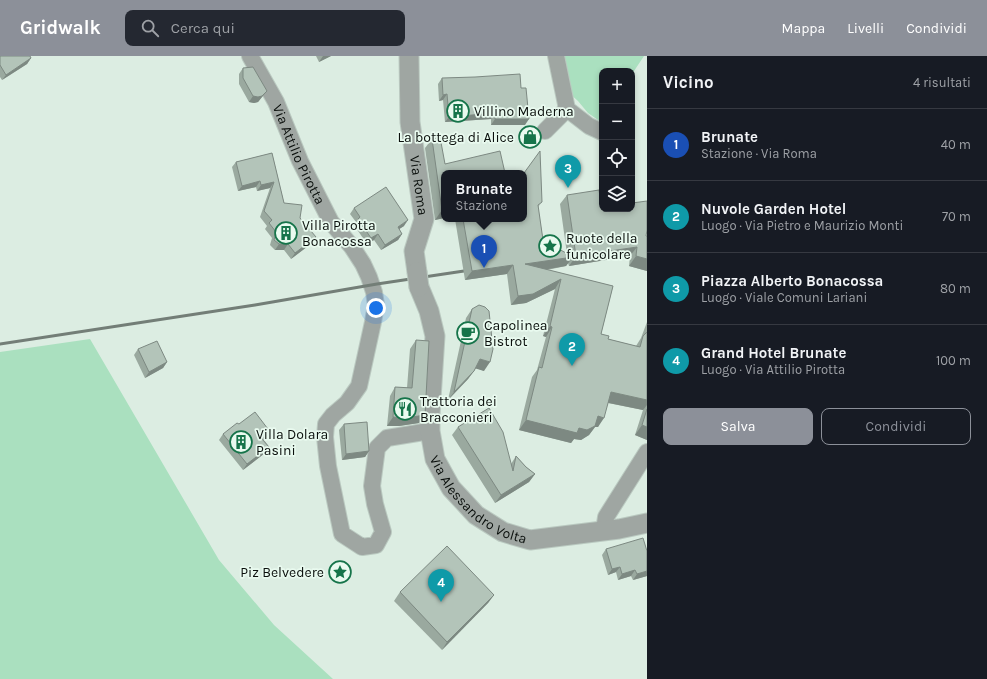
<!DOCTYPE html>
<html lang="it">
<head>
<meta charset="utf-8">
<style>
	body { margin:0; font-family:Karla,sans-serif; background:#242831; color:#f1f3f6 }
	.controls { position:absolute; right:12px; top:12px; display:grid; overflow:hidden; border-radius:8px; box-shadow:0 2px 6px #0003 }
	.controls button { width:36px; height:36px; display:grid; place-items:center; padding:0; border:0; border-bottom:1px solid #363941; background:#171b24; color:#f1f3f6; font:20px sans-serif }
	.you { position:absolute; left:376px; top:252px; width:14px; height:14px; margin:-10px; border:3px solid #fff; border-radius:50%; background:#1a73e8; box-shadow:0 0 0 6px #1a73e833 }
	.badge { display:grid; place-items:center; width:26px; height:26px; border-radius:50%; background:#8c9099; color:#fff; font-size:13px; font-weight:700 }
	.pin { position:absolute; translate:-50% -33px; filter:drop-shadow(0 1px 2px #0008) }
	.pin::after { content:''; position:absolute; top:21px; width:14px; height:12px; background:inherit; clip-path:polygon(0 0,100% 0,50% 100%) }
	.popup { position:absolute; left:441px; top:114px; width:86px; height:52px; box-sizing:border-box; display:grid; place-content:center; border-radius:8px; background:#171b24; filter:drop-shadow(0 1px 3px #0005); font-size:13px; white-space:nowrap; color:#9ea1a6 }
	.popup b { font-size:15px; color:#f1f3f6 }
	.popup::after { content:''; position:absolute; left:50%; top:100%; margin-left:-8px; border:8px solid transparent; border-top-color:#171b24 }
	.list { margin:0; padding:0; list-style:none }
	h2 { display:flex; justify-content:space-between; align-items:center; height:52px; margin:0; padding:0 16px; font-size:17px }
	h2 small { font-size:13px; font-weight:400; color:#9ea1a6 }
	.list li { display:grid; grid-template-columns:26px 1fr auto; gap:12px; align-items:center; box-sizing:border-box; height:72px; padding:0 16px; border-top:1px solid #363941 }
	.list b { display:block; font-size:15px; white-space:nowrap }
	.list p { margin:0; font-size:13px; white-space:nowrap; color:#9ea1a6 }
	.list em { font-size:13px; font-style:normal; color:#9ea1a6 }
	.actions { display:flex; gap:8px; padding:12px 16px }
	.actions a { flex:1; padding:9px 0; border:1px solid #8c9099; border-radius:8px; text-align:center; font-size:14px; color:#8c9099 }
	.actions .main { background:#8c9099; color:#fff }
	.icon { flex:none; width:22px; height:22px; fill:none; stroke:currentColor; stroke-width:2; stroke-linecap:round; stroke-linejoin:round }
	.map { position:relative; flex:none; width:647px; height:623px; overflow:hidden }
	header { display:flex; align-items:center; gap:24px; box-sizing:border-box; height:56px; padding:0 20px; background:#8c9099; color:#fff }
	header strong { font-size:19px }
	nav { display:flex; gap:22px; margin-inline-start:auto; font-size:14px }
	.search { width:280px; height:36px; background:#242831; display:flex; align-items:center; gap:10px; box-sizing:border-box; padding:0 14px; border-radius:8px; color:#9ea1a6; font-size:15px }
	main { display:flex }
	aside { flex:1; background:#171b24 }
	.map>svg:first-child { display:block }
</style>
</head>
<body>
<header>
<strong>Gridwalk</strong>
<div class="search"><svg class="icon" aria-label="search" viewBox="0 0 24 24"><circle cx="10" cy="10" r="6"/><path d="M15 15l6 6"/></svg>Cerca qui</div>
<nav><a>Mappa</a><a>Livelli</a><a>Condividi</a></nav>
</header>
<main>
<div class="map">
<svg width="647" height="623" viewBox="0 0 647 623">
	<rect width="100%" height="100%" fill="#dcede2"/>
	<!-- green -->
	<g fill="#aae0bf">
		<polygon points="560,0 644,0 632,18 632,15 602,15 601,66 588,57 578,45 569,37"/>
		<polygon points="90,283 219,504 274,569 333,623 0,623 0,296"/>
	</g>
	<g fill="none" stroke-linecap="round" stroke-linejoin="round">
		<!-- minor casing -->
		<g stroke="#bac9c0" stroke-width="18">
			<g id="minor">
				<path id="s1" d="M 250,0 L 276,46 L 300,105 L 331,166 L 352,191 L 363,208 L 369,221 L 374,236 L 376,249 L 373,266 L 359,330 L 347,347 L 333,359 L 326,368 L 325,381 L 328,410 L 342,478 L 362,491 L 376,489 L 383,476 L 375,448 L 372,430 L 377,392 L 387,382 L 430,375"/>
				<polyline points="556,0 567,53 589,70 602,76"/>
				<polyline points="545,75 567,53"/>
				<polyline points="604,474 606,461 647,396"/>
			</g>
		</g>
		<!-- tertiary casing -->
		<g stroke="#bac9c0" stroke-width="21">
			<g id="tertiary">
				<path id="s2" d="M 409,0 L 410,66 L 424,163 L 414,195 L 417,216"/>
				<path id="s3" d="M 419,231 L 429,255 L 435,280 L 430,359 L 430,375 L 435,403 L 451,432 L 476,459 L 503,476 L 530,484 L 619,473 L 647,467"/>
			</g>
		</g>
		<!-- minor -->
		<use href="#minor" stroke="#9fa6a2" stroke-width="16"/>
		<!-- tertiary -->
		<use href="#tertiary" stroke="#9fa6a2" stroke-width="19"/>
		<!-- rail -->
		<polyline stroke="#737e77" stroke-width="3" points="0,288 255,249 377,228 464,215"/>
		<!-- tertiary-bridge casing -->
		<g stroke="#bac9c0" stroke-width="21" stroke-linecap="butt">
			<polyline id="tertiary-bridge" points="417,216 419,231"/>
		</g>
		<!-- tertiary-bridge -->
		<use href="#tertiary-bridge" stroke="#9fa6a2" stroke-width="19"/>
	</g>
	<!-- wall -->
	<g fill="#9aa99f">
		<polygon points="0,0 31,2 27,8 2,24 0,21"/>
		<polygon points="316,0 331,0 319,6"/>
		<polygon points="243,12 267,35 262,41 258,46 254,47 249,46 239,28 239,18"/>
		<polygon points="442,22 521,32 525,69 491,69 491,63 445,66 443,44 439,45 438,28"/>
		<polygon points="432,83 444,117 444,162 435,164 425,92"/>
		<polygon points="272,97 284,147 300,162 312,187 291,203 284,194 275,194 270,189 272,182 265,173 267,170 260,161 270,132 257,135 256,131 238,135 232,111 236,106"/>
		<polygon points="567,139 602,152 646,180 647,215 629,210 630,200 569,210 568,207 566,210 547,214 613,230 601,278 608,283 636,290 641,282 647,266 647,384 635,379 643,354 608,347 598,371 595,371 589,379 581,384 574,383 571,387 519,374 532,321 537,314 546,281 543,280 555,233 526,247 511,249 507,218 465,224 455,163 524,163 542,146 538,151 543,184 567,198 560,148"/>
		<polygon points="354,152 404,170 399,173 402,178 398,184 381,194 374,184 367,188 354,169 356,166 350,158"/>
		<polygon points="472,253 484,315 476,312 468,323 448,344 466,262"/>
		<polygon points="416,284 419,367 399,370 387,370 390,340 395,331 407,332 410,293"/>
		<polygon points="138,293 167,306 163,312 145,322 134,299"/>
		<polygon points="239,368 267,382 264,384 269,391 265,397 243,414 219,384 223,378"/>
		<polygon points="344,368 369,395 365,401 342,404 339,374"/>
		<polygon points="458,371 511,408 516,400 526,411 535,418 529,426 495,447 452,379"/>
		<polygon points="606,493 647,520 633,524 631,520 618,524 616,516 608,519 602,499"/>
		<polygon points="400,536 494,539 488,547 442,594 394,545"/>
	</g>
	<!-- shaded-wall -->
	<g fill="#7d8982">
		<polygon points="323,0 331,0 319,6"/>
		<polygon points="31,2 27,8 2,24 6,19"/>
		<polygon points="267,35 262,41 258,46 254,47 249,46 253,40"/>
		<polygon points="447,38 443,44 439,45 443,39"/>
		<polygon points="495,57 491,63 445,66 449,61"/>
		<polygon points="495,63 529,63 525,69 491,69"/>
		<polygon points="260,125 256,131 238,135 242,130"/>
		<polygon points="274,126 270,132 257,135 261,129"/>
		<polygon points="442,154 444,154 444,162 435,164"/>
		<polygon points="408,164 404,170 393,177 398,171"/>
		<polygon points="378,178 374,184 367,188 371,182"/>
		<polygon points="402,178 398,184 381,194 385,189"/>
		<polygon points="316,181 312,187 291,203 295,197"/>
		<polygon points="279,188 288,188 284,194 275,194"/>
		<polygon points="637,191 630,200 569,210 576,200"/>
		<polygon points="636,200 647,203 647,215 629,210"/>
		<polygon points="573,201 566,210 519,218 525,208"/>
		<polygon points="513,209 507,218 465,224 472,215"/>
		<polygon points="561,223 555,233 526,247 511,249 518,240"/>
		<polygon points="550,270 552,271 546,281 543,280"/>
		<polygon points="480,303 490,306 484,315 474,312"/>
		<polygon points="167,306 163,312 145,322 149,316"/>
		<polygon points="474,315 468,323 448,344 454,336"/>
		<polygon points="611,336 647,344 647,349 643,354 604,346"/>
		<polygon points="425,359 419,367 399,370 387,370 393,361"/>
		<polygon points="598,360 604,362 598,371 595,371 589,379 581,384 574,383 571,387 519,374 526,364 579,372"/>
		<polygon points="642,369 647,371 647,384 635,379"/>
		<polygon points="271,377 267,382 258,389 262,383"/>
		<polygon points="269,391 265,397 243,414 247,408"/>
		<polygon points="369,395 365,401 342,404 346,398"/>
		<polygon points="535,418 529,426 495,447 501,439"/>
		<polygon points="620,511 616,516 608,519 612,513"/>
		<polygon points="635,514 631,520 618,524 622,518"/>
		<polygon points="647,515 647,520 633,524 637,518"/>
		<polygon points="494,539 488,547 442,594 447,586"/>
	</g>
	<!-- building -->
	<g fill="#b3c4b9" stroke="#7d8982">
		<polygon points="0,0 30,0 31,2 6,19 0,9"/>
		<polygon points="253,11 267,35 262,40 258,41 253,40 243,22 243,12"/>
		<polygon points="520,18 521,32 526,32 529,63 495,63 495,57 449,61 447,38 443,39 442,22 475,21"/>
		<polygon points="440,81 445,108 500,95 505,117 444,117 444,154 442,154 432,83"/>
		<polygon points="540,95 542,146 538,149 543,184 573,201 525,208 613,230 601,278 609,280 608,283 640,291 643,280 647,276 647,344 611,336 604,362 598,360 595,370 587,374 579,372 577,377 526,364 539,311 542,312 552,271 550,270 561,223 533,238 518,240 513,209 472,215 463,163 524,163 524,117"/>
		<polygon points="272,97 284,147 302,149 300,162 316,181 295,197 288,188 279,188 274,184 276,176 269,167 272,164 264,155 274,126 261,129 260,125 242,130 236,106"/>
		<polygon points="386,131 408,164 398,171 402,178 385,189 378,178 371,182 358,163 360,161 354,152"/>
		<polygon points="599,134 602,153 632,153 632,147 647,145 647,174 646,180 647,180 647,203 636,200 637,191 576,200 567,139"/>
		<polygon points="479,249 485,251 489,255 493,293 490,306 480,303 474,315 454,336 472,253"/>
		<polygon points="416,284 429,285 425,359 405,362 393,361 395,331 412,332"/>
		<polygon points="157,285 167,306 149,316 138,293"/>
		<polygon points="489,352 503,376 513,415 516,400 526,411 535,418 501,439 458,371"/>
		<polygon points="647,353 647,371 642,369"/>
		<polygon points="255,356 271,377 262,383 269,391 247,408 223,378 237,367 239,368"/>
		<polygon points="367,366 369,395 346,398 344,368"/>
		<polygon points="643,482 647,495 647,515 637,518 635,514 622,518 620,511 612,513 606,493"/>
		<polygon points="447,490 494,539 447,586 400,536"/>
	</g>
	<!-- icons -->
	<defs>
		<g id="building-ring" transform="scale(1.15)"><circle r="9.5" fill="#e9faef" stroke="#16744a" stroke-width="1.5"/><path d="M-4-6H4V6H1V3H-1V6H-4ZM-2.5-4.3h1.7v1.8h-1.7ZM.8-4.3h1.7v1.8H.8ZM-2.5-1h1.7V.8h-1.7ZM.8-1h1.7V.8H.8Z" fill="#16744a"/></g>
		<g id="shop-ring" transform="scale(1.15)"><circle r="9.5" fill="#e9faef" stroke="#16744a" stroke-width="1.5"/><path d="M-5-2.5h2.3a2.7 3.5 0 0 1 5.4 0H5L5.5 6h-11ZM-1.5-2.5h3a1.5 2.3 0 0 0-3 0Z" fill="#16744a"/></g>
		<g id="sight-ring" transform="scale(1.15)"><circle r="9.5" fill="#e9faef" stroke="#16744a" stroke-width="1.5"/><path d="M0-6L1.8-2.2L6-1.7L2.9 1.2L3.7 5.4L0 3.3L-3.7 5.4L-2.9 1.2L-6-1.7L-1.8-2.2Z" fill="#16744a"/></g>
		<g id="cafe-ring" transform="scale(1.15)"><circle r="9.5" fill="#e9faef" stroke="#16744a" stroke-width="1.5"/><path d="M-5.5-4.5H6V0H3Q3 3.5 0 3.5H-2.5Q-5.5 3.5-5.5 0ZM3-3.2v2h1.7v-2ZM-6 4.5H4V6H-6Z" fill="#16744a"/></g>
		<g id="restaurant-ring" transform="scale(1.15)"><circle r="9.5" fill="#e9faef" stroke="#16744a" stroke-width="1.5"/><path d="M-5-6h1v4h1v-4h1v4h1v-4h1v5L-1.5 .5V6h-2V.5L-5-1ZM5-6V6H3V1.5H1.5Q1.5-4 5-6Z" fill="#16744a"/></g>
	</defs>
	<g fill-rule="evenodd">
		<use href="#building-ring" x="458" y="55"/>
		<use href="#shop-ring" x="530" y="81"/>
		<use href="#building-ring" x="286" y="177"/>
		<use href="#sight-ring" x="550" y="190"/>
		<use href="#cafe-ring" x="468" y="277"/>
		<use href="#restaurant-ring" x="405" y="353"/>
		<use href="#building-ring" x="241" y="386"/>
		<use href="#sight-ring" x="340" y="516"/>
	</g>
	<g text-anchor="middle" stroke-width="3.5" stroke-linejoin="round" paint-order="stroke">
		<!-- poi labels -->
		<g font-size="14" fill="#0a0f0c" stroke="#e9faef" text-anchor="start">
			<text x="474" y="60">Villino Maderna</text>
			<text x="514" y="86" text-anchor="end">La bottega di Alice</text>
			<text x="302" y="174">Villa Pirotta<tspan x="302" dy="16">Bonacossa</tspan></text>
			<text x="566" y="187">Ruote della<tspan x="566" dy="16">funicolare</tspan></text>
			<text x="484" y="274">Capolinea<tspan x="484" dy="16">Bistrot</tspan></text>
			<text x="420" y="350">Trattoria dei<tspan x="420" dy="16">Bracconieri</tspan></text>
			<text x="256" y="383">Villa Dolara<tspan x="256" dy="16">Pasini</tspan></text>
			<text x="324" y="521" text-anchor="end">Piz Belvedere</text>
		</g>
		<!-- street labels -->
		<g font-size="14" fill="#0a0f0c" stroke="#e9faef">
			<text dy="5" stroke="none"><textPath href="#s1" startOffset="110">Via Attilio Pirotta</textPath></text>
			<text dy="5" stroke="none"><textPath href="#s2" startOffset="130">Via Roma</textPath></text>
			<text dy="5" stroke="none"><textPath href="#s3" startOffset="237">Via Alessandro Volta</textPath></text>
		</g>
	</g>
</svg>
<div class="controls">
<button>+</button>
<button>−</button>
<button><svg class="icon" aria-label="locate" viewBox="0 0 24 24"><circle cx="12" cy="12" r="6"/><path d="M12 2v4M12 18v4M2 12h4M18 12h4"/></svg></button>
<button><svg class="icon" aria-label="layers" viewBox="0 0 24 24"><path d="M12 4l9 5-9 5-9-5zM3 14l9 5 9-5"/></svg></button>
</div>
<div class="you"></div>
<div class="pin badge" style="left:484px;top:212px;background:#1a4fb4">1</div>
<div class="popup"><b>Brunate</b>Stazione</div>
<div class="pin badge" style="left:572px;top:310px;background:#0f9aa8">2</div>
<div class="pin badge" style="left:568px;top:132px;background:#0f9aa8">3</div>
<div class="pin badge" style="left:441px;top:546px;background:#0f9aa8">4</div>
</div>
<aside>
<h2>Vicino<small>4 risultati</small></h2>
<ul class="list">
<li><span class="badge" style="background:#1a4fb4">1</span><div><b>Brunate</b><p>Stazione · Via Roma</p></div><em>40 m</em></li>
<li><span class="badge" style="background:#0f9aa8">2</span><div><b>Nuvole Garden Hotel</b><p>Luogo · Via Pietro e Maurizio Monti</p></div><em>70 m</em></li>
<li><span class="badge" style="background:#0f9aa8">3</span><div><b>Piazza Alberto Bonacossa</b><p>Luogo · Viale Comuni Lariani</p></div><em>80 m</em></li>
<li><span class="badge" style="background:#0f9aa8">4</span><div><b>Grand Hotel Brunate</b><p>Luogo · Via Attilio Pirotta</p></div><em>100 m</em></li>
</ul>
<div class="actions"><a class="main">Salva</a><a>Condividi</a></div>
</aside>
</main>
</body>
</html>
